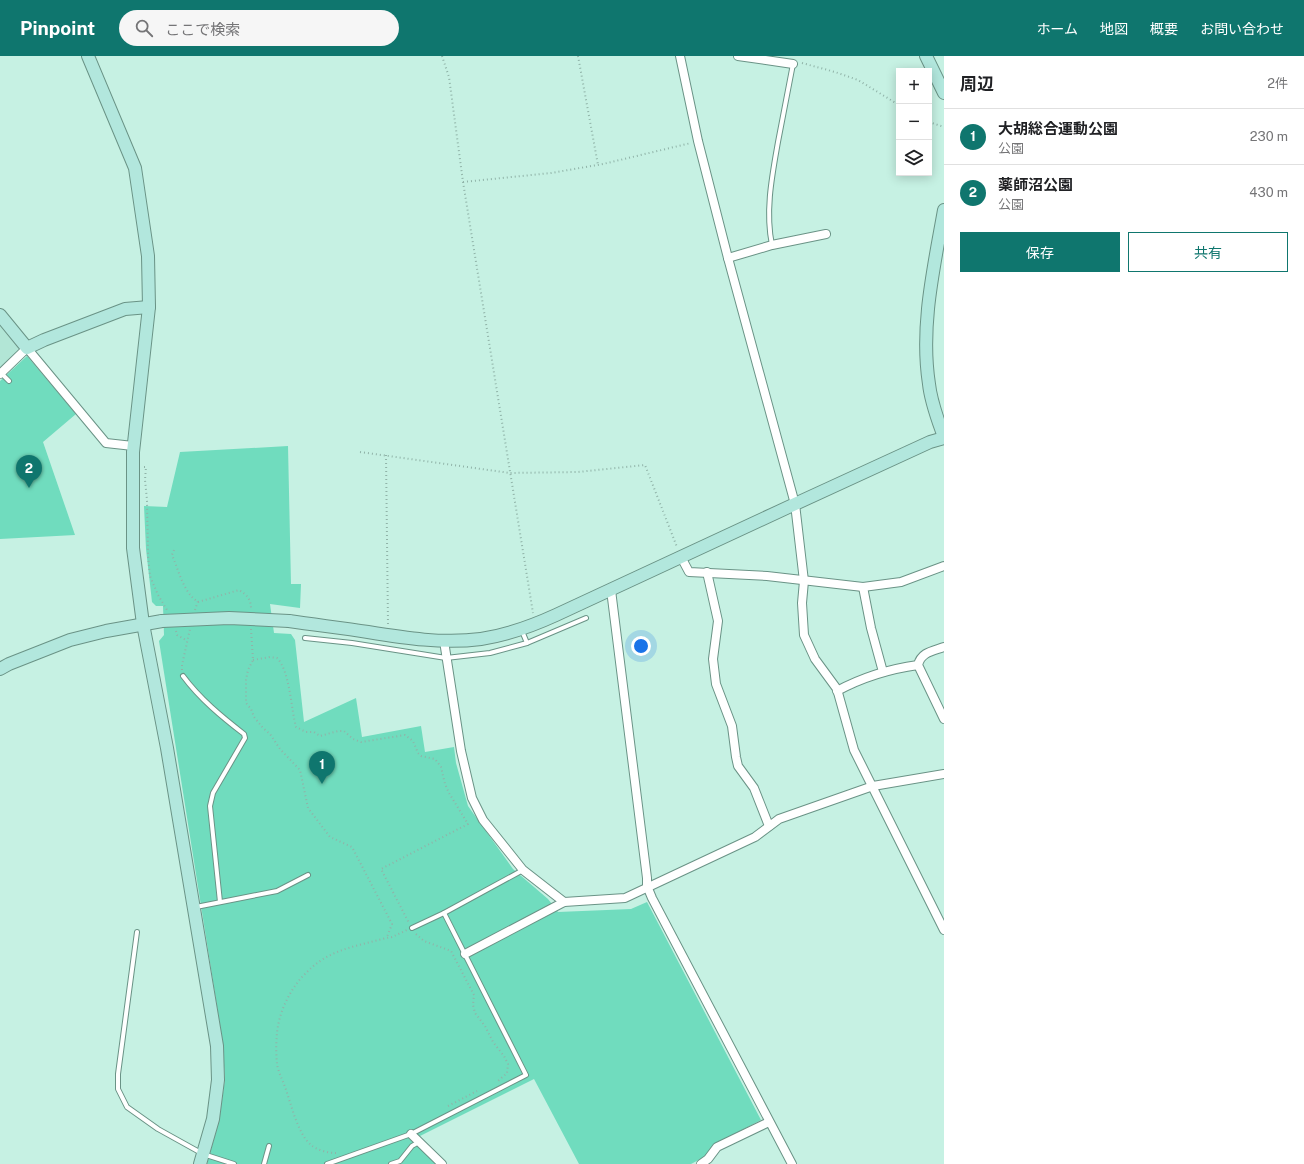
<!DOCTYPE html>
<html lang="ja">
<head>
<meta charset="utf-8">
<style>
	body { margin:0; font-family:"Public Sans","Noto Sans JP",sans-serif; background:#f6f6f6; color:#202124 }
	.controls { position:absolute; right:12px; top:12px; display:grid; overflow:hidden; border-radius:0px; box-shadow:0 2px 10px #0003 }
	.controls button { width:36px; height:36px; display:grid; place-items:center; padding:0; border:0; border-bottom:1px solid #e0e0e0; background:#fff; color:#202124; font:20px sans-serif }
	.you { position:absolute; left:641px; top:590px; width:14px; height:14px; margin:-10px; border:3px solid #fff; border-radius:50%; background:#1a73e8; box-shadow:0 0 0 6px #1a73e833 }
	.badge { display:grid; place-items:center; width:26px; height:26px; border-radius:50%; background:#0f766e; color:#fff; font-size:13px; font-weight:700 }
	.pin { position:absolute; translate:-50% -33px; filter:drop-shadow(0 1px 2px #0008) }
	.pin::after { content:''; position:absolute; top:21px; width:14px; height:12px; background:inherit; clip-path:polygon(0 0,100% 0,50% 100%) }
	.list { margin:0; padding:0; list-style:none }
	h2 { display:flex; justify-content:space-between; align-items:center; height:52px; margin:0; padding:0 16px; font-size:17px }
	h2 small { font-size:13px; font-weight:400; color:#757577 }
	.list li { display:grid; grid-template-columns:26px 1fr auto; gap:12px; align-items:center; box-sizing:border-box; height:56px; padding:0 16px; border-top:1px solid #e0e0e0 }
	.list b { display:block; font-size:15px; white-space:nowrap }
	.list p { margin:0; font-size:13px; white-space:nowrap; color:#757577 }
	.list em { font-size:13px; font-style:normal; color:#757577 }
	.actions { display:flex; gap:8px; padding:12px 16px }
	.actions a { flex:1; padding:9px 0; border:1px solid #0f766e; border-radius:0px; text-align:center; font-size:14px; color:#0f766e }
	.actions .main { background:#0f766e; color:#fff }
	.icon { flex:none; width:22px; height:22px; fill:none; stroke:currentColor; stroke-width:2; stroke-linecap:round; stroke-linejoin:round }
	.map { position:relative; flex:none; width:944px; height:1108px; overflow:hidden }
	header { display:flex; align-items:center; gap:24px; box-sizing:border-box; height:56px; padding:0 20px; background:#0f766e; color:#fff }
	header strong { font-size:19px }
	nav { display:flex; gap:22px; margin-inline-start:auto; font-size:14px }
	.search { width:280px; height:36px; background:#f6f6f6; display:flex; align-items:center; gap:10px; box-sizing:border-box; padding:0 14px; border-radius:22px; color:#757577; font-size:15px }
	main { display:flex }
	aside { flex:1; background:#fff }
	.map>svg:first-child { display:block }
</style>
</head>
<body>
<header>
<strong>Pinpoint</strong>
<div class="search"><svg class="icon" aria-label="search" viewBox="0 0 24 24"><circle cx="10" cy="10" r="6"/><path d="M15 15l6 6"/></svg>ここで検索</div>
<nav><a>ホーム</a><a>地図</a><a>概要</a><a>お問い合わせ</a></nav>
</header>
<main>
<div class="map">
<svg width="944" height="1108" viewBox="0 0 944 1108">
	<rect width="100%" height="100%" fill="#c6f1e3"/>
	<!-- built -->
	<polygon fill="#b2e6d6" points="0,266 18,288 18,294 0,311"/>
	<!-- green -->
	<g fill="#70dcbe">
		<polygon points="27,300 76,358 43,386 75,479 0,483 0,325"/>
		<polygon points="288,390 291,528 301,528 300,552 270,548 274,577 291,578 295,584 304,666 356,642 362,681 421,670 425,696 454,691 456,707 468,750 513,813 548,843 558,856 631,853 647,846 761,1064 717,1087 706,1100 691,1108 579,1108 534,1023 412,1084 437,1108 207,1108 219,1065 225,1023 222,982 159,585 164,579 163,550 156,550 152,546 146,493 144,450 167,451 180,396"/>
	</g>
	<g fill="none" stroke-linecap="round" stroke-linejoin="round">
		<!-- lane casing -->
		<g stroke="#6a9386" stroke-width="6">
			<g id="lane">
				<path d="M 772,189 C 765,155 772,120 778,86 C 783,60 788,34 793,8"/>
				<polyline points="1,317 9,325"/>
				<polyline points="522,575 527,587"/>
				<polyline points="305,582 352,587 446,602 490,597 527,587 586,562"/>
				<path d="M 183,620 C 200,643 222,661 244,678 L 245,682 L 213,737 L 210,750 L 220,846"/>
				<polyline points="196,851 277,835 308,819"/>
				<polyline points="412,872 444,857 523,814"/>
				<polyline points="137,876 118,1018 118,1033 127,1051 158,1073 203,1098 234,1108"/>
				<polyline points="264,1108 269,1090"/>
				<polyline points="327,1108 411,1078 526,1019 444,857"/>
				<polyline points="391,1108 400,1105 412,1090 419,1086"/>
			</g>
		</g>
		<!-- street casing -->
		<g stroke="#6a9386" stroke-width="10">
			<g id="street">
				<polyline points="680,0 698,85 728,202 795,448 804,525 802,547 804,579 815,603 837,633 854,694 944,874"/>
				<polyline points="738,0 793,8"/>
				<polyline points="728,202 772,189 826,178"/>
				<polyline points="0,318 27,292 106,387 133,390"/>
				<polyline points="681,501 689,516 767,520 863,531 901,526 944,510"/>
				<polyline points="707,516 718,565 713,603 716,628 732,670 736,701 738,710 754,732 769,770"/>
				<polyline points="863,531 871,572 883,616"/>
				<polyline points="611,534 647,822 647,830 652,842 792,1108"/>
				<polyline points="444,585 461,695 472,742 483,764 523,814 564,846"/>
				<path d="M 944,591 C 933,595 921,596 918,609 L 944,663"/>
				<path d="M 837,635 C 863,621 889,613 918,609"/>
				<polyline points="465,898 564,846 625,842 755,781 779,763 873,730 944,718"/>
				<polyline points="411,1078 442,1108"/>
				<polyline points="701,1108 708,1103 717,1091 769,1066"/>
			</g>
		</g>
		<!-- secondary casing -->
		<g stroke="#6a9386" stroke-width="14">
			<g id="secondary">
				<polyline points="88,0 135,112 148,200 149,251 133,396 133,492 143,568 167,692 217,990 218,1024 213,1063 200,1108"/>
				<polyline points="926,0 944,37"/>
				<path d="M 944,154 C 934,211 920,270 929,328 C 931,347 938,364 944,381"/>
				<polyline points="0,259 27,292 44,284 125,253 149,251"/>
				<path d="M 289,565 C 316,569 342,572 368,576 C 405,582 443,588 481,583 C 507,579 532,570 556,559 L 795,448 L 930,386 L 944,382"/>
				<polyline points="0,613 9,608 70,584 106,575 162,565"/>
			</g>
		</g>
		<!-- path -->
		<g stroke="#90b3a8" stroke-width="2" stroke-dasharray="1 3" stroke-linecap="butt">
			<polyline points="442,0 449,21 463,126 533,557"/>
			<polyline points="578,0 598,109"/>
			<polyline points="802,7 835,16 858,24 899,49"/>
			<polyline points="929,66 944,71"/>
			<polyline points="463,126 551,117 603,108 691,87"/>
			<polyline points="360,396 510,417 578,416 645,409 677,491"/>
			<polyline points="386,399 388,568"/>
			<polyline points="144,411 146,411 145,424 147,444 148,500 150,520 158,539 167,554"/>
			<path d="M 174,494 L 172,499 C 179,515 183,536 198,546 L 239,534 C 247,539 251,543 251,553"/>
			<polyline points="195,554 198,545"/>
			<polyline points="251,573 253,604 248,614 246,624 246,647 251,653 254,661 263,672 270,678 280,693 300,714 308,752 330,781 352,791 392,868 387,881"/>
			<polyline points="176,575 177,579 186,584"/>
			<path d="M 253,604 L 270,601 L 277,602 C 290,615 291,653 296,671 L 306,676 L 314,676 L 320,680 L 338,675 L 344,675 L 353,683 L 361,686 L 405,679 L 413,685 L 418,697 L 421,700 L 435,703 L 441,711 L 445,728 L 449,737 L 468,768 L 381,813 L 409,867"/>
			<polyline points="182,614 182,609 190,573"/>
			<polyline points="416,878 424,885 451,895 474,939 473,949 475,957 485,970 493,986 504,1000 508,1008 507,1017 498,1025"/>
			<polyline points="448,1050 477,1035"/>
			<path d="M 336,1097 C 328,1097 317,1094 311,1089 C 297,1077 291,1047 285,1031 C 282,1023 278,1015 277,1008 C 276,998 276,987 277,977 C 279,955 291,931 307,916 C 329,893 358,890 386,882 L 392,881 L 407,874"/>
		</g>
		<!-- lane -->
		<use href="#lane" stroke="#fff" stroke-width="4"/>
		<!-- street -->
		<use href="#street" stroke="#fff" stroke-width="8"/>
		<!-- secondary -->
		<use href="#secondary" stroke="#b2e7dd" stroke-width="12"/>
		<!-- secondary-bridge casing -->
		<g stroke="#6a9386" stroke-width="14" stroke-linecap="butt">
			<polyline id="secondary-bridge" points="162,565 229,562 289,565"/>
		</g>
		<!-- secondary-bridge -->
		<use href="#secondary-bridge" stroke="#b2e7dd" stroke-width="12"/>
	</g>
</svg>
<div class="controls">
<button>+</button>
<button>−</button>
<button><svg class="icon" aria-label="layers" viewBox="0 0 24 24"><path d="M12 4l9 5-9 5-9-5zM3 14l9 5 9-5"/></svg></button>
</div>
<div class="you"></div>
<div class="pin badge" style="left:322px;top:728px">1</div>
<div class="pin badge" style="left:29px;top:432px">2</div>
</div>
<aside>
<h2>周辺<small>2件</small></h2>
<ul class="list">
<li><span class="badge">1</span><div><b>大胡総合運動公園</b><p>公園</p></div><em>230 m</em></li>
<li><span class="badge">2</span><div><b>薬師沼公園</b><p>公園</p></div><em>430 m</em></li>
</ul>
<div class="actions"><a class="main">保存</a><a>共有</a></div>
</aside>
</main>
</body>
</html>
